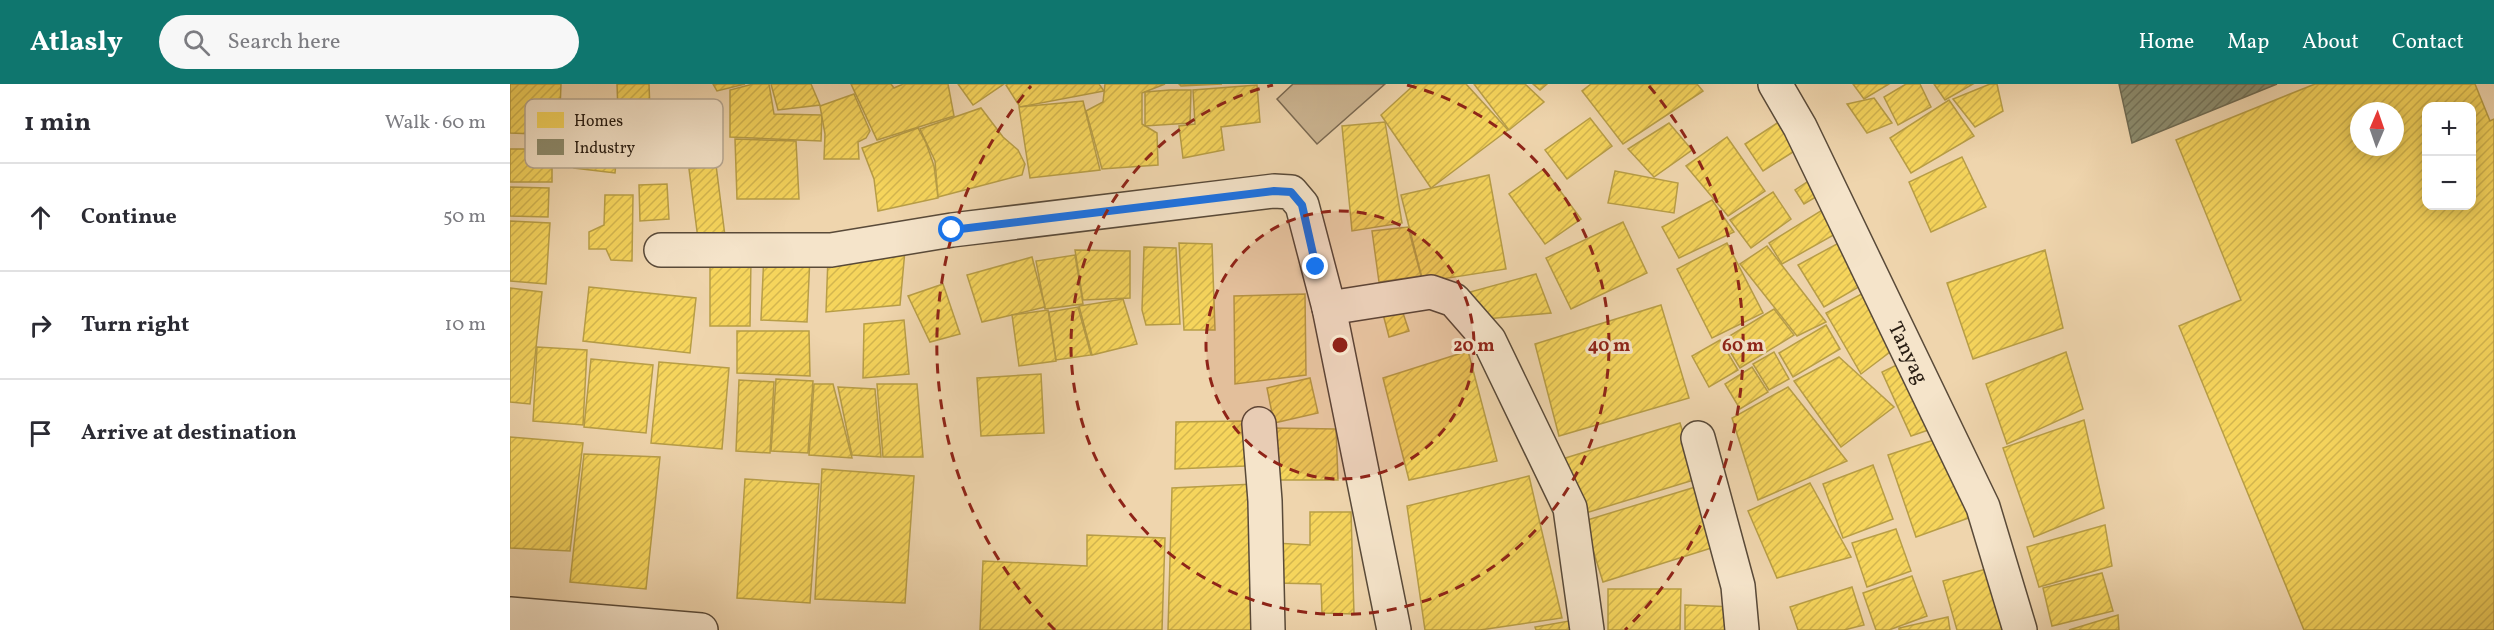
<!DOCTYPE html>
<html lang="en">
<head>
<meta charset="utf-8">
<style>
	body { margin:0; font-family:Vollkorn,serif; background:#f7f7f7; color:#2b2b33 }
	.controls { position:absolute; right:18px; top:18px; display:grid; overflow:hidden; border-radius:12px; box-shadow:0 3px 15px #0003 }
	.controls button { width:54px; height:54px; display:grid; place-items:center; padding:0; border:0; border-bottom:2px solid #e1e1e2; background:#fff; color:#2b2b33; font:30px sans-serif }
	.compass { position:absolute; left:1840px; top:18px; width:54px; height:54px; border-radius:50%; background:#fff; box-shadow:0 3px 15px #0003; rotate:2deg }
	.stop { position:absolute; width:18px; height:18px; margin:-14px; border:4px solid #1a73e8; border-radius:50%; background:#fff }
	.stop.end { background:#1a73e8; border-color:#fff; box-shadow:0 2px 6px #0008 }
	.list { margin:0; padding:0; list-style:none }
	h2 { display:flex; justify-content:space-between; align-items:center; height:78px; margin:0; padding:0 24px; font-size:26px }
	h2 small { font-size:20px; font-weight:400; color:#7c7c81 }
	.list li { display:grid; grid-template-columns:39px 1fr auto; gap:18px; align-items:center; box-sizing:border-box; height:108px; padding:0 24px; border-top:2px solid #e1e1e2 }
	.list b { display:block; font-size:22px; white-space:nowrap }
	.list em { font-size:20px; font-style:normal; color:#7c7c81 }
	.icon { flex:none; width:33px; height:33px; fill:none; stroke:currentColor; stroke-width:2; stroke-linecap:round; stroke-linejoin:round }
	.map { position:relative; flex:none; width:1984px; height:546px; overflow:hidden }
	header { display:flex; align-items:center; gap:36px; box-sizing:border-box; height:84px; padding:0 30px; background:#0f766e; color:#fff }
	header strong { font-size:28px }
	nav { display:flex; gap:33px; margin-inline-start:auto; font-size:21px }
	.search { width:420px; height:54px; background:#f7f7f7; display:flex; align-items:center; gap:15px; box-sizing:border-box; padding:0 21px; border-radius:33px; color:#7c7c81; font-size:22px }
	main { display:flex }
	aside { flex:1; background:#fff }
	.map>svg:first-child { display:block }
</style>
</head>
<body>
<header>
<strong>Atlasly</strong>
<div class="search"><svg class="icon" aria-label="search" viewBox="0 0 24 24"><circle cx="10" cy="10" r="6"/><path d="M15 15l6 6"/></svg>Search here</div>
<nav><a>Home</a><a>Map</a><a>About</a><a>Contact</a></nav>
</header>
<main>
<aside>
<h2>1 min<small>Walk · 60 m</small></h2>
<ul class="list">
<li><svg class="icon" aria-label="ahead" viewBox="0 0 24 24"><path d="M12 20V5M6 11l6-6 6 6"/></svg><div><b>Continue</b></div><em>50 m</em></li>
<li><svg class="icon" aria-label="right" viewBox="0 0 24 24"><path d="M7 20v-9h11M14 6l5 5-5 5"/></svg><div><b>Turn right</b></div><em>10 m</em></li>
<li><svg class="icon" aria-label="arrive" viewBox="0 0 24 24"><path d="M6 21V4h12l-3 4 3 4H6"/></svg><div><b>Arrive at destination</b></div></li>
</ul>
</aside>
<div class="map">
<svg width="1984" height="546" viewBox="0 0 1984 546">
	<defs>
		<pattern id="homes-hatch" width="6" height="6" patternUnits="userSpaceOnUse" patternTransform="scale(1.5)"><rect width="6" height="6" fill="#f6d55c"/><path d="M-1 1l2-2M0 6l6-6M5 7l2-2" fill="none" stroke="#d3b64f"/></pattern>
		<pattern id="industry-hatch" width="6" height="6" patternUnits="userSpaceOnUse" patternTransform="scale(1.5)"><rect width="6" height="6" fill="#8c8c6e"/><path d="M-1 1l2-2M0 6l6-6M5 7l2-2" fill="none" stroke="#727259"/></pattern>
	</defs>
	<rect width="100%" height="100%" fill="#efd5ad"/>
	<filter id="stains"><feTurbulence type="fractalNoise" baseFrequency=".00333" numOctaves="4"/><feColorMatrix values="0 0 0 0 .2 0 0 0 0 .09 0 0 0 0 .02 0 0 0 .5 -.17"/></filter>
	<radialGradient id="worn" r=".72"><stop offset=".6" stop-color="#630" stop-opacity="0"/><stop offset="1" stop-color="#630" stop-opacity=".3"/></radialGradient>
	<!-- green -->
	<polygon fill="#cdb693" stroke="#7a6952" stroke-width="1.5" points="783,0 875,0 807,60 767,15"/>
	<!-- homes -->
	<g fill="url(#homes-hatch)" stroke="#b89e46" stroke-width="1.5" fill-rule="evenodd">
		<polygon points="0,0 51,0 49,51 0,49"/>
		<polygon points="107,0 139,0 140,27 108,28"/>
		<polygon points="203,0 235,0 207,7"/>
		<polygon points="243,0 259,0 264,30 312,31 311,57 220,53 220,6"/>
		<polygon points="261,0 301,0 310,21 268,26"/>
		<polygon points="341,0 381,0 384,4 393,0 438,0 444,32 367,56"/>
		<polygon points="448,0 494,0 463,21"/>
		<polygon points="498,0 589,0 594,7 510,23 496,1"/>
		<polygon points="595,0 655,0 632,9 632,40 647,49 648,81 592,85 576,27 593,18"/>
		<polygon points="669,0 712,0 671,2"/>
		<polygon points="905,0 956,0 998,46 921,104 871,31"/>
		<polygon points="964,0 1015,0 1034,18 999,46"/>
		<polygon points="1023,0 1037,0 1030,6"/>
		<polygon points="1081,0 1187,0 1193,7 1113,60 1072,7"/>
		<polygon points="1343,0 1379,0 1354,15"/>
		<polygon points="1396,0 1410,0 1421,23 1388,41 1374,13"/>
		<polygon points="1424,0 1463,0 1435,16"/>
		<polygon points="1480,0 1487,0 1493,27 1465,43 1443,15"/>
		<path d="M 1805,0 L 1965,0 L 1980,37 L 1984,35 L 1984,546 L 1794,546 L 1669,242 L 1731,216 L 1666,56 ZM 1916,22 L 1962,22 L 1962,122 L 1916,122 ZM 1849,27 L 1885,27 L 1885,63 L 1849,63 Z"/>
		<polygon points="747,1 750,38 711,43 714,66 673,74 669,42 685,40 683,6"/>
		<polygon points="660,6 681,6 680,39 635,42 635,8"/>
		<polygon points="344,10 360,47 356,54 348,58 349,75 314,75 315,50 310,22"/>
		<polygon points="1364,14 1382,39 1357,49 1337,20"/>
		<polygon points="1439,16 1464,52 1401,89 1380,54"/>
		<polygon points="573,17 590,86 520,94 509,23"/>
		<polygon points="471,24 493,53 508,66 515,80 512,91 428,113 425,77 410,45"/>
		<polygon points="1080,34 1102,62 1057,95 1035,66"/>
		<polygon points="1275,34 1294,61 1253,87 1235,60"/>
		<polygon points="875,38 892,139 842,147 832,42"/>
		<polygon points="1159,39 1182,66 1144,93 1118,65"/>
		<polygon points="408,44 416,59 424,82 428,114 368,127 364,95 352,64"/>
		<polygon points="1217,53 1255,107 1218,132 1176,82"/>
		<polygon points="225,55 286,57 289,115 227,115"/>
		<polygon points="66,63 107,68 105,89 64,84"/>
		<rect x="0" y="65" width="42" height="33"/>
		<polygon points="1452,73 1476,123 1421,148 1399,98"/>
		<polygon points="206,81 215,152 188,155 179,85"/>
		<polygon points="1034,85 1071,135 1035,160 999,110"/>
		<polygon points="1105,87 1168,99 1164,129 1098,119"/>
		<polygon points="979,91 996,185 913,198 891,111"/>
		<polygon points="1306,92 1316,107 1294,120 1285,106"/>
		<polygon points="157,100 159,135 130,137 129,101"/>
		<polygon points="0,103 39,104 38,133 0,132"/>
		<polygon points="1263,108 1281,135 1241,164 1220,136"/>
		<polygon points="95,111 123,111 122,177 101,176 96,165 79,165 79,148 94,141"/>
		<polygon points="1202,116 1224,148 1169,174 1152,143"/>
		<polygon points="1322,120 1336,144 1272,180 1259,159"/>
		<polygon points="0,137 40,139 36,200 0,197"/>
		<polygon points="1113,138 1137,189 1061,225 1036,174"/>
		<polygon points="898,143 911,192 869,198 862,147"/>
		<polygon points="1338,154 1359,197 1314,223 1288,181"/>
		<polygon points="669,159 702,160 705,246 674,246"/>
		<polygon points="1217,159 1253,229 1202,254 1167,185"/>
		<polygon points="1257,162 1316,238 1287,252 1230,180"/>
		<polygon points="634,163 666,164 670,240 636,241 632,226"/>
		<polygon points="395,166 390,221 316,228 318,173"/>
		<polygon points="565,166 620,167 620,214 573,216"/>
		<polygon points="1535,166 1553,244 1463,275 1437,199"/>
		<polygon points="254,169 300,172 297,238 251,236"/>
		<polygon points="565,171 573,220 535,225 526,177"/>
		<polygon points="200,173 241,173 240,242 200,242"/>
		<polygon points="522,173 535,223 472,238 457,191"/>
		<polygon points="1026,190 1041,229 976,235 949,211"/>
		<polygon points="433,200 450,250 420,258 398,212"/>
		<polygon points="79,203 186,214 180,269 73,257"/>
		<polygon points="0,204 32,208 20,320 0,318"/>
		<polygon points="1359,206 1384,265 1351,290 1316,229"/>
		<polygon points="795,210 796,291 725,300 724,212"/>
		<polygon points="613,215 627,260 582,271 569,222"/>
		<polygon points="1151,221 1179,314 1049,352 1025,260"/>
		<polygon points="568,223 581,271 546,276 539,228"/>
		<polygon points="1264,225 1284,251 1230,284 1213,256"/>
		<polygon points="538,226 546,277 509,282 502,231"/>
		<polygon points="892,226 899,247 879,253 873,230"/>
		<polygon points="394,236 399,290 353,294 354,240"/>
		<polygon points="1316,241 1330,265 1283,293 1269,269"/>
		<polygon points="227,247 299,247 300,292 227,289"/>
		<polygon points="1210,256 1228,286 1199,303 1182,272"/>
		<polygon points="27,263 77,266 73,341 23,337"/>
		<polygon points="958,267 987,377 899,396 873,294"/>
		<polygon points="1264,268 1279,295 1259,306 1243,280"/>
		<polygon points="1556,268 1573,325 1497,360 1476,300"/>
		<polygon points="1329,273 1384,323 1331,363 1284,297"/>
		<polygon points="81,275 143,281 136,349 74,343"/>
		<polygon points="1399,275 1427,343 1401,352 1372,288"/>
		<polygon points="149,278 219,284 212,365 141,359"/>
		<polygon points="1242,283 1258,308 1230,325 1215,300"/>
		<polygon points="531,290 534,349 471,352 467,294"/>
		<polygon points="800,294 808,329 764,339 757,304"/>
		<polygon points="266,295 303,297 298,369 261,367"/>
		<polygon points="229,296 264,298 260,369 226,367"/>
		<polygon points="304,300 323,300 342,374 299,371"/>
		<polygon points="367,300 407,300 413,373 373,373"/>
		<polygon points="328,303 365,305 371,373 342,371"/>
		<polygon points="1278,303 1337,377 1248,416 1222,334"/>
		<polygon points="1574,336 1594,424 1524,453 1493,364"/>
		<polygon points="736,337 735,382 665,385 666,338"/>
		<polygon points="1170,339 1187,395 1069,431 1052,375"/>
		<polygon points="763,344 826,345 828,396 765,396"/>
		<polygon points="0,353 73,359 60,467 0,464"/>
		<polygon points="1433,353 1464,432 1406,453 1378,371"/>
		<polygon points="74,370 150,373 136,505 60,498"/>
		<polygon points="1363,381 1383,435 1333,454 1313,400"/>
		<polygon points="312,385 404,392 395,519 305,515"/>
		<polygon points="1019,392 1052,534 970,546 915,546 897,422"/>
		<polygon points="235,395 309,400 300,519 227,514"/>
		<polygon points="1300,399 1341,473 1267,494 1238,427"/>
		<polygon points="744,400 741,546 658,546 662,404"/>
		<polygon points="1192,401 1211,461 1093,498 1074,437"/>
		<polygon points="800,428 841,428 844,530 812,529 811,500 765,499 765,459 800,461"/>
		<polygon points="1595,441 1602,482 1529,503 1517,463"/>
		<polygon points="1386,445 1401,487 1357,503 1342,459"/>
		<polygon points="577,451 655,454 652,546 470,546 473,477 577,482"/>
		<polygon points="1487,482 1505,546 1447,546 1433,497"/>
		<polygon points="1592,489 1603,527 1542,542 1533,504"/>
		<polygon points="1402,492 1417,532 1379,546 1366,546 1353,509"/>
		<polygon points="1342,503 1354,541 1334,546 1288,546 1280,523"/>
		<polygon points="1098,505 1171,505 1170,546 1098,546"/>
		<polygon points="1175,521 1225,523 1226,546 1175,546"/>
		<polygon points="1608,531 1609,546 1559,546"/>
		<polygon points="1438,533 1440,546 1389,546 1389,544"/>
		<polygon points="1070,535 1072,546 1026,546 1025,543"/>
	</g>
	<!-- industry -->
	<polygon fill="url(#industry-hatch)" stroke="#6e6a52" stroke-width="1.5" points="1609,0 1767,0 1622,59"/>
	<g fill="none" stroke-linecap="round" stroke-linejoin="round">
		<!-- minor casing -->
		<g stroke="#594a39" stroke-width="36">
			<g id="minor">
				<path id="s1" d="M 1265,0 L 1290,43 L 1473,423 L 1510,546"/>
				<polyline points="151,166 321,166 442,146 764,107 781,108 792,121 819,224 884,546"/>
				<polyline points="819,224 921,208 944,216 979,256 1060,424 1077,546"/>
				<polyline points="749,340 755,417 758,546"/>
				<polyline points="1188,354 1228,502 1232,546"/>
				<polyline points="0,530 191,546"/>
			</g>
		</g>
		<!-- minor -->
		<use href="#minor" stroke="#f5e4ca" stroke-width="33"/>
	</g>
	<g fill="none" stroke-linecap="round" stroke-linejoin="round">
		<!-- route -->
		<polyline stroke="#1a73e8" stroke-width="8" points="442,146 764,107 781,108 792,121 806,183"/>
	</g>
	<!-- distance rings -->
	<circle cx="830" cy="261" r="134" fill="#8f2418" fill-opacity=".12"/>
	<g fill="none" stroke="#8f2418" stroke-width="3" stroke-dasharray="10 8">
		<circle cx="830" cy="261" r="134"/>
		<path d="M897 1A269 269 0 1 1 763 1"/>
		<path d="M545 546A403 403 0 0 1 521 2M1139 2A403 403 0 0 1 1115 546"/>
	</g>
	<g text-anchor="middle" stroke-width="6" stroke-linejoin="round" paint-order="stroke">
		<!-- street labels -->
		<g font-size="21" fill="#271c12" stroke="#f5e4ca">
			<text dy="7" stroke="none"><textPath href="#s1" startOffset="300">Tanyag</textPath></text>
		</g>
	</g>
	<!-- legend -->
	<rect x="15" y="15" width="198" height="69" rx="9" fill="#f5e4ca" stroke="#b7a893" stroke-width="1.5"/>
	<rect x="27" y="28" width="27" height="16" fill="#f6d55c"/>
	<rect x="27" y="55" width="27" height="16" fill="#8c8c6e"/>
	<g font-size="16" fill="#271c12">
		<text x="64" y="42">Homes</text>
		<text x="64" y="69">Industry</text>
	</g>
	<circle cx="830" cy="261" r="9" fill="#8f2418" stroke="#f5e4ca" stroke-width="3"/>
	<g font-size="18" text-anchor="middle" font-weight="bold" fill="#8f2418" stroke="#f5e4ca" stroke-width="6" stroke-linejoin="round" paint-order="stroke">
		<text x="964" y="267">20 m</text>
		<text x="1099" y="267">40 m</text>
		<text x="1233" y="267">60 m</text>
	</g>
	<rect width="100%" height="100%" filter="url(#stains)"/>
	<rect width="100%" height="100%" fill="url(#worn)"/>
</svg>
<div class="controls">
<button>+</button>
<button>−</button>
</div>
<svg class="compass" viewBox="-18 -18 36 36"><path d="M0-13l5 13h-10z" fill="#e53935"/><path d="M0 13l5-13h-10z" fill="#7c7c81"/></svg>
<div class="stop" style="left:442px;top:146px"></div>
<div class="stop end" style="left:806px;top:183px"></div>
</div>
</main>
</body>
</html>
